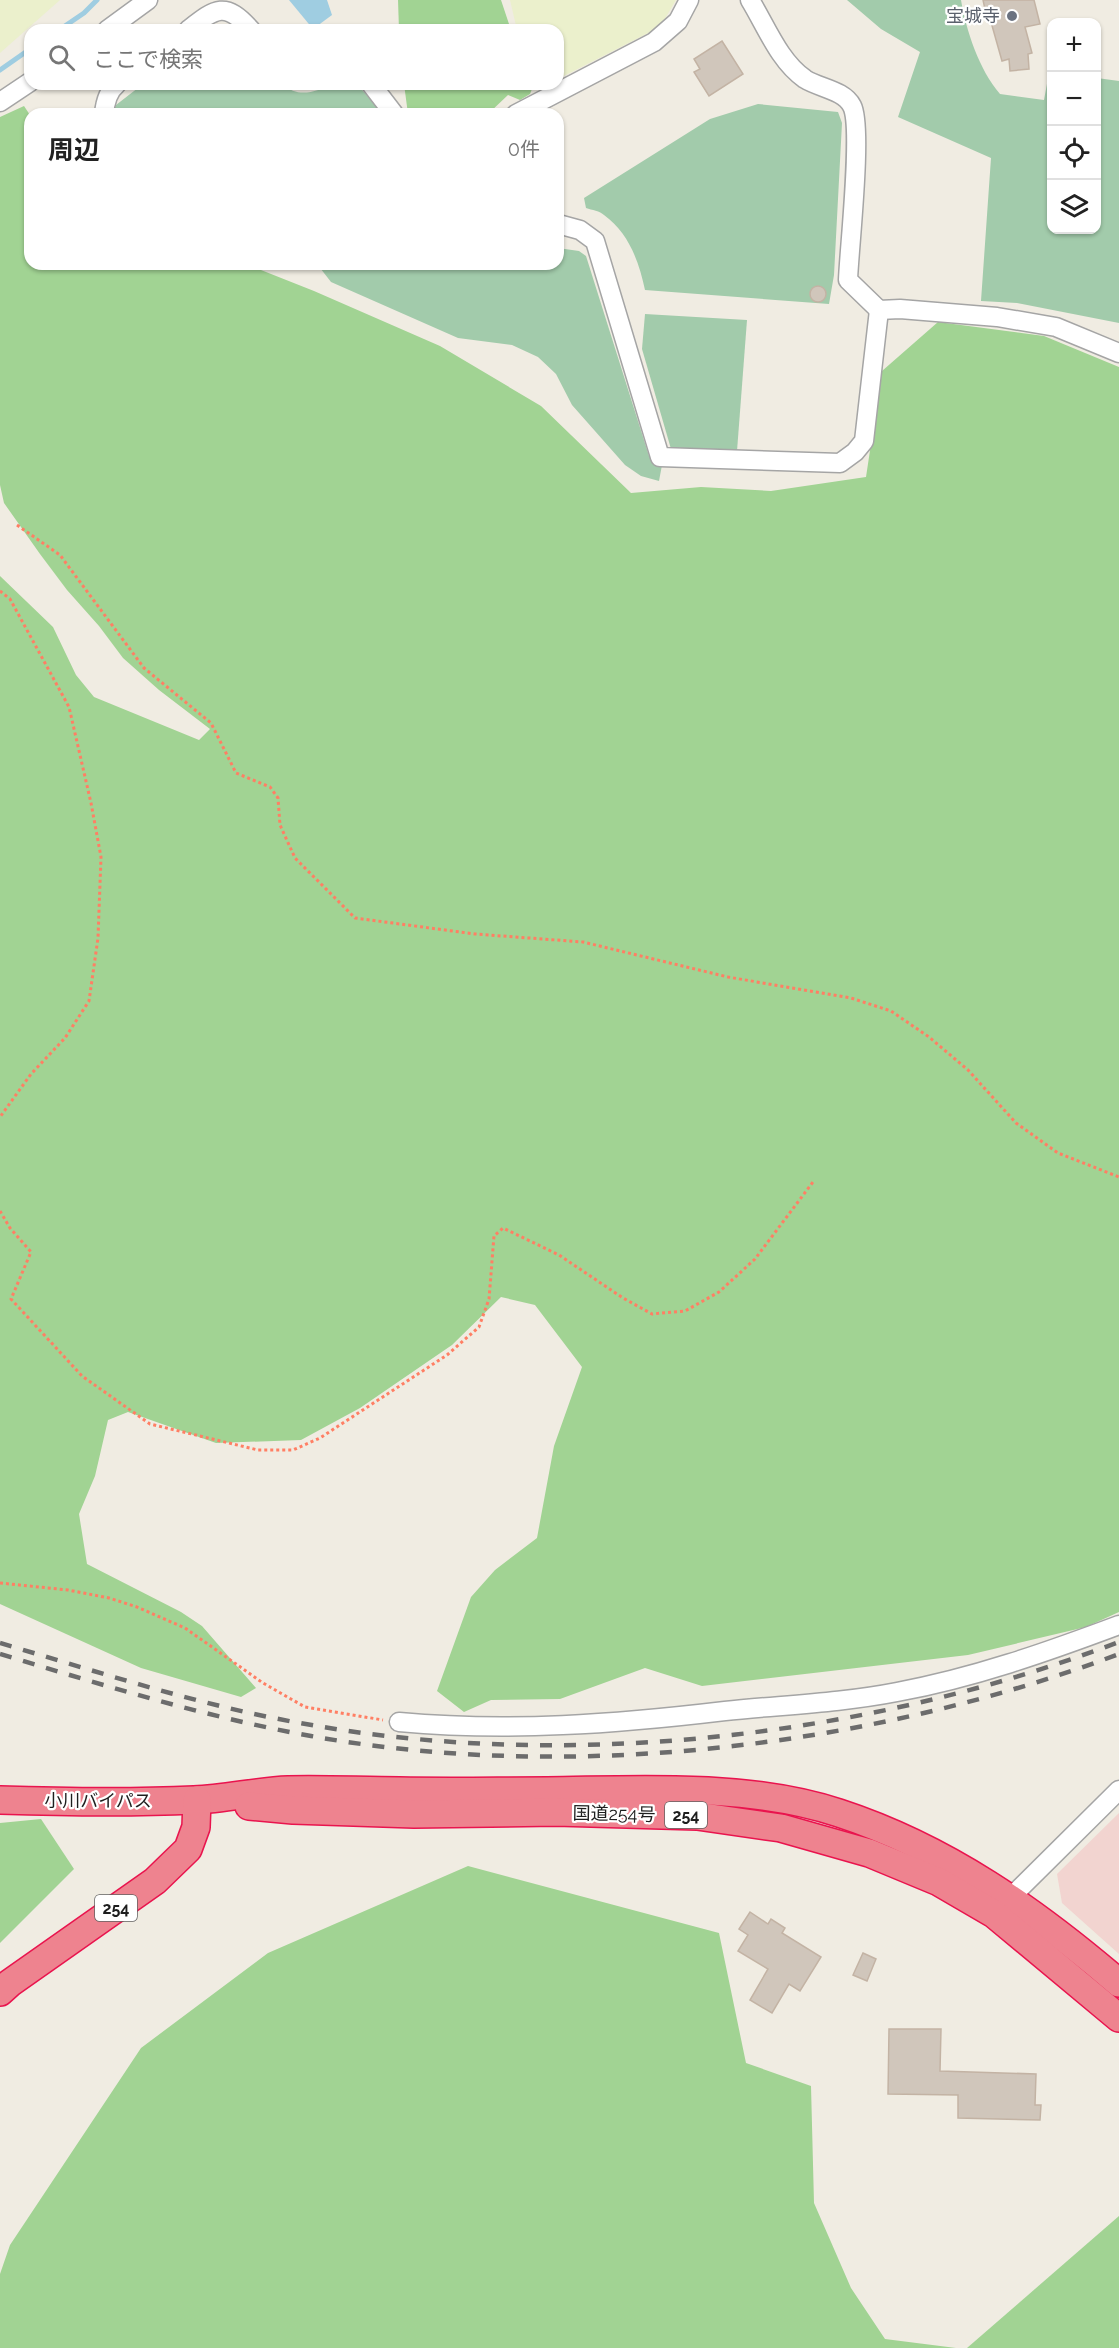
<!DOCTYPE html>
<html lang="ja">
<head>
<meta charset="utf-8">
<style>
	body { margin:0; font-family:Raleway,"Noto Sans JP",sans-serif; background:#f6f6f6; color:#222 }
	.controls { position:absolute; right:18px; top:18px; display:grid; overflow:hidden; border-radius:12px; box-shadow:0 2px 4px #0004 }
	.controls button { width:54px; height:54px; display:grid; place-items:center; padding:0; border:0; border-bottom:2px solid #e0e0e0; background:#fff; color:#222; font:30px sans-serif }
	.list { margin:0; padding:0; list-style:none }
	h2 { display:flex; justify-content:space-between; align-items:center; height:78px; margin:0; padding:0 24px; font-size:26px }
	h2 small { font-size:20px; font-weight:400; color:#767676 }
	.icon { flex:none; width:33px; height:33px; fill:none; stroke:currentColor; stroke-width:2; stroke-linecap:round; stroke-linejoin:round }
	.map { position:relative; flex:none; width:1119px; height:2348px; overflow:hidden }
	.search { position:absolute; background:#fff; box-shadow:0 2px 4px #0004; left:24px; top:24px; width:540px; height:66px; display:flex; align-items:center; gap:15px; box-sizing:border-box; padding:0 21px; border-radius:18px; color:#767676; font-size:22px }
	.panel { position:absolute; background:#fff; box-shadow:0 2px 4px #0004; left:24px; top:108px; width:540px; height:162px; border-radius:18px }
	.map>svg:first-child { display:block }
</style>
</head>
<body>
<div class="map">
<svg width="1119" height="2348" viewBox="0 0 1119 2348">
	<rect width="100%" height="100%" fill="#f0ece2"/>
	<!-- commercial -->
	<polygon fill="#f2d4d0" points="1119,1813 1119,1954 1062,1903 1057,1874"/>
	<!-- farmland -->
	<g fill="#ebf0cc">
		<polygon points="0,0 60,0 0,53"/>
		<polygon points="510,0 676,0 660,27 558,79 558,30 517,30"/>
	</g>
	<!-- forest -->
	<g fill="#a1d393">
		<polygon points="398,0 501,0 511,30 399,30"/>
		<polygon points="404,84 534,84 530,94 520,100 508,95 488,114 408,114"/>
		<polygon points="24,106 30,115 30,264 246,264 314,291 440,346 541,406 631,493 701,487 771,491 866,477 882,371 938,322 1044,336 1119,367 1119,1612 1086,1627 968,1655 702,1686 645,1668 560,1699 491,1700 464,1712 437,1691 471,1597 495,1570 537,1538 554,1446 582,1367 535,1305 501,1297 452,1345 360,1408 301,1440 216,1443 128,1412 108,1420 95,1476 79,1514 87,1564 181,1612 202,1626 256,1688 241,1697 141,1668 0,1604 0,576 53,627 76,675 94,697 199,740 210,729 159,690 123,658 99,626 67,590 40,554 4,503 0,485 0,117"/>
		<polygon points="41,1819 74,1869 0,1943 0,1823"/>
		<polygon points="468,1866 719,1933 746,2063 811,2086 814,2203 851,2288 885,2339 956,2348 0,2348 0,2274 10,2245 141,2048 268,1953"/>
		<polygon points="1119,2216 1119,2348 967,2348"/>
	</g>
	<!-- cemetery -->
	<g fill="#a2cbab">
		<path d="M 847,0 L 961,0 C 966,30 979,70 1000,94 L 1044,100 L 1049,73 L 1051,73 L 1052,230 L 1096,230 L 1097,78 L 1119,81 L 1119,323 L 1017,303 L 981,301 L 991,158 L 898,117 L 920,52 L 881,29 Z"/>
		<path d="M 143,84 L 283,84 C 298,99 316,91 333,85 C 339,82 350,84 357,84 L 383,114 L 112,114 L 116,105 Z"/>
		<path d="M 758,104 L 838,112 L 842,123 L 834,275 L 829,304 L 645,290 C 639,262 629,233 604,215 C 600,211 592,210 586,208 L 584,198 L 710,119 Z"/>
		<polygon points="558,248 579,251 586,256 649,456 662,465 659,481 641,476 625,465 572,405 556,374 538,357 512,345 458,338 331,282 317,264 558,264"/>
		<polygon points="645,314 747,320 737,451 671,449 642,349"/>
	</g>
	<!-- water -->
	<polygon fill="#9fcde1" points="289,0 327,0 332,15 313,29"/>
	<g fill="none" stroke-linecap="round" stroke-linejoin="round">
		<!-- stream -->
		<g stroke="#9fcde1" stroke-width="5">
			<polyline points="59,30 84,13 97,0"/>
			<polyline points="0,70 30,49"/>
		</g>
	</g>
	<!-- building -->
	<g fill="#d0c6bb" stroke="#c3b3a4" stroke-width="1.5">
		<polygon points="983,0 1034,0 1040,24 1025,27 1032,53 1028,54 1029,69 1010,71 1009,59 1002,61 991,22 988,23"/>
		<polygon points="722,41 743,74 709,96 694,72 700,69 694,59"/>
		<circle cx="818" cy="294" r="8"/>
		<polygon points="750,1912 768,1924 771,1919 785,1928 782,1933 821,1957 800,1991 789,1984 772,2013 750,2000 768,1969 738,1951 748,1935 739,1929"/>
		<polygon points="863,1953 876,1959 867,1981 853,1975"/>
		<polygon points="889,2029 941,2029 940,2071 1036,2074 1035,2105 1041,2105 1040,2120 958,2118 958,2095 888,2094"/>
	</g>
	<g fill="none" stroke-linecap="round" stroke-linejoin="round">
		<!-- minor casing -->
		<g stroke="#a5a5a5" stroke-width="21">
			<g id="minor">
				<path d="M 750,0 C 766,26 779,61 805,79 C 819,88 844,90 852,106 C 863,127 849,250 848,280 L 879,310 L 900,309 L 997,317 L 1056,327 L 1119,353"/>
				<polyline points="107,30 148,0"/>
				<path d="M 188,30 C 215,9 225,0 251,30"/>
				<polyline points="371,84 394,114"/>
				<polyline points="0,102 30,82"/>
				<path d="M 104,114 C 105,103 108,91 117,84"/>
				<polyline points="516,114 654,42 678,21 689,0"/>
				<polyline points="558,224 580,230 595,241 660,457 840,463 855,452 864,441 879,310"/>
				<path d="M 399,1722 C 509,1732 616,1724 725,1711 C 782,1705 841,1703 897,1692 C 973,1678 1047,1652 1119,1625"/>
				<polyline points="1002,1906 1119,1790"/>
			</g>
		</g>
		<!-- highway casing -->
		<g stroke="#e9144e" stroke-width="30">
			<g id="highway">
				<path d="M 0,1800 C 65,1802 130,1803 194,1800 C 226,1799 257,1791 288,1790 C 325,1789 363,1791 400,1791 C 449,1792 498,1791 547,1791 C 641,1790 749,1783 839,1813 C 946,1848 1035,1911 1119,1983"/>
				<polyline points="249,1806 293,1810 414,1814 556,1812 697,1816 781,1828 869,1853 939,1882 994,1914 1119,2018"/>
				<polyline points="0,1992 10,1983 155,1881 188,1849 196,1827 197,1800"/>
			</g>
		</g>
		<!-- path -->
		<g stroke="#ff7f64" stroke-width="3" stroke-dasharray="3 3" stroke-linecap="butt">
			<polyline points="17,525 60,555 144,668 211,723 236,773 270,787 278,798 280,825 295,858 355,918 475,934 583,942 728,977 851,998 891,1011 929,1037 968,1070 1016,1123 1058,1153 1119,1177"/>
			<polyline points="0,591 10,599 69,707 91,803 101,857 98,938 89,1001 65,1038 31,1074 0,1117"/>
			<polyline points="0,1211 10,1228 31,1252 11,1299 82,1376 150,1424 258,1450 293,1450 320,1438 447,1355 479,1327 489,1299 494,1236 503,1228 559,1255 623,1298 652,1314 685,1311 719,1292 755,1259 813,1182"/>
			<polyline points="0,1583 68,1590 109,1598 137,1607 185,1628 263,1683 305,1707 383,1720"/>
		</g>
		<!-- minor -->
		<use href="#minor" stroke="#fff" stroke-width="18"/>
		<!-- highway -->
		<use href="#highway" stroke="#ee838f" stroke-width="27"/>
		<!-- rail -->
		<g stroke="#6c6c6c" stroke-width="4.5" stroke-dasharray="12 12" stroke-linecap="butt">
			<path d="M 0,1643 C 99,1672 198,1705 300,1723 C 566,1772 866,1738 1119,1642"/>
			<path d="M 0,1654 C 103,1685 205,1717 311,1736 C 572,1783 872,1747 1119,1654"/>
		</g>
	</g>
	<!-- markers -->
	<circle fill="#6b7280" stroke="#fff" stroke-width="2" cx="1012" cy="16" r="6"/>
	<g text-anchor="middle" stroke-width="4.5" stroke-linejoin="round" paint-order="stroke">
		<!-- shield labels -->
		<g fill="#fff" stroke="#626262" stroke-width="1.5">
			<rect x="665" y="1802" width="42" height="26" rx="4.5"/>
			<rect x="95" y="1895" width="42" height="26" rx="4.5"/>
		</g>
		<g font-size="16" font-weight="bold" fill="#1e1e1e">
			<text x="686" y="1821">254</text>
			<text x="116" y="1914">254</text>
		</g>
		<!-- worship labels -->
		<g font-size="18" fill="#5b616d" stroke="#fff" text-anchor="end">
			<text x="1000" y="22">宝城寺</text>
		</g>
		<!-- street labels -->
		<g font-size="18" fill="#1e1e1e" stroke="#fff">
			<text x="98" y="1807">小川バイパス</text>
			<text transform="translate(614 1814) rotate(1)" y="6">国道254号</text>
		</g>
	</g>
</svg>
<div class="controls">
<button>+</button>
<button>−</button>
<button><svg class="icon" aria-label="locate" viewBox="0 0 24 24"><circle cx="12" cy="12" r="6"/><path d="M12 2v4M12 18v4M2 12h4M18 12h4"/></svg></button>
<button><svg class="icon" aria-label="layers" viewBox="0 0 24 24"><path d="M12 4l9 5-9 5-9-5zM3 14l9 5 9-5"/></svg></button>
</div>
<div class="search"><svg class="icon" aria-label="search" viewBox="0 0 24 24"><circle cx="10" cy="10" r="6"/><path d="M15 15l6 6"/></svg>ここで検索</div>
<section class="panel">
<h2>周辺<small>0件</small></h2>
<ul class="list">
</ul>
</section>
</div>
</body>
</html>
